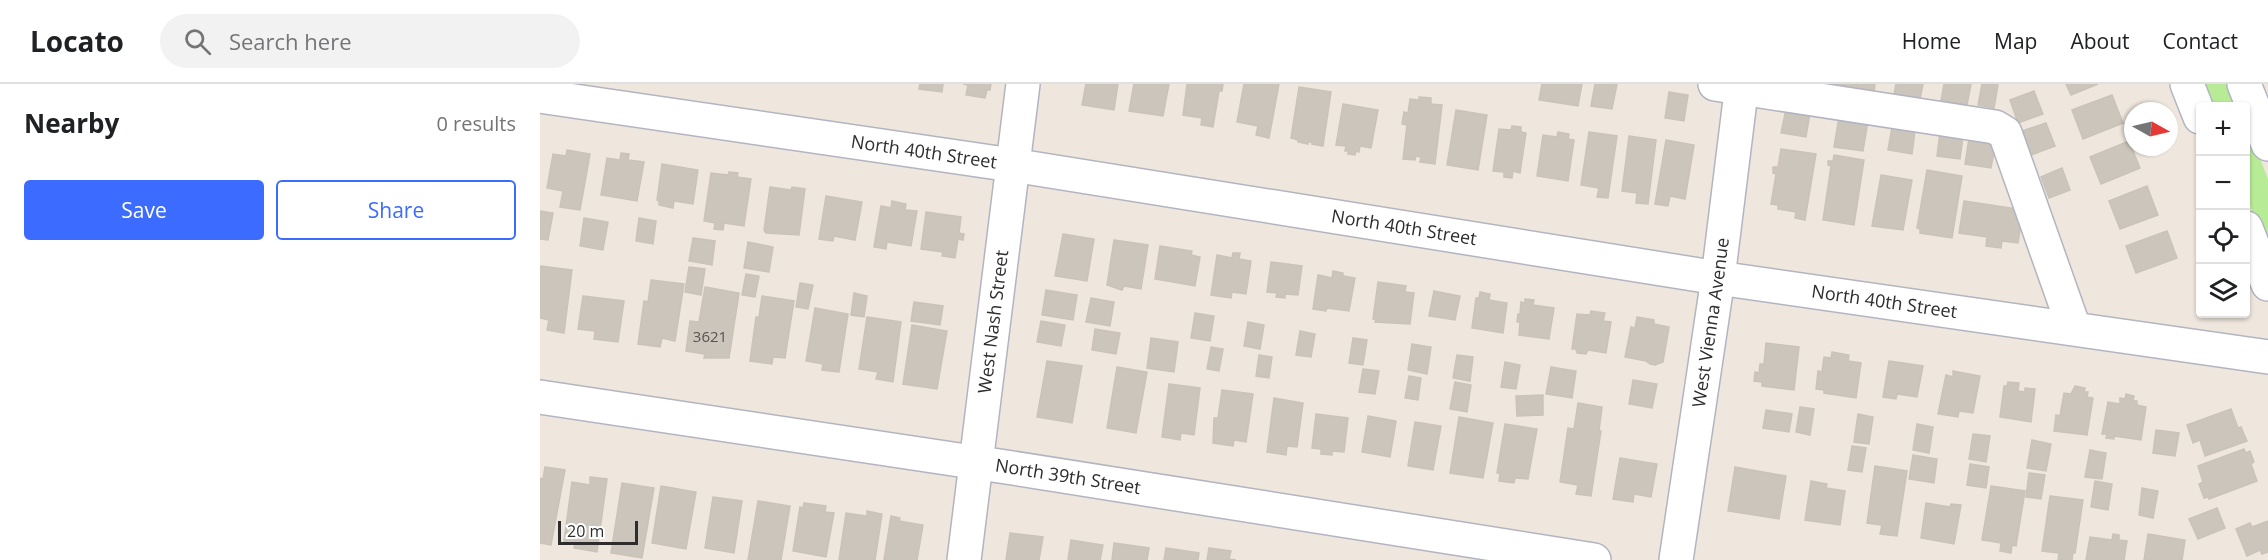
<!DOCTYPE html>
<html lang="en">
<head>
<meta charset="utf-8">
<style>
	body { margin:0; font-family:"Open Sans",sans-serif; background:#f2f2f2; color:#202124 }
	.controls { position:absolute; right:18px; top:18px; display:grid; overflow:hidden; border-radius:6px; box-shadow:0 2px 4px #0004 }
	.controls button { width:54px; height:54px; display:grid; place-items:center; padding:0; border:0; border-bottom:2px solid #e0e0e0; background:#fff; color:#202124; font:30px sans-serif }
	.compass { position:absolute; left:1584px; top:18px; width:54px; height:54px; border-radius:50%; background:#fff; box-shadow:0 2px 4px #0004; rotate:98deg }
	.scale { position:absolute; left:18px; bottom:15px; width:80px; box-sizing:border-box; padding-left:6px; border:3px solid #2d2d2d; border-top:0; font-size:16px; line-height:21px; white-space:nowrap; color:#2d2d2d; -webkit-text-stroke:4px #fff; paint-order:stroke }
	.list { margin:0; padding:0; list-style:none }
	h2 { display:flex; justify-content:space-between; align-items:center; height:78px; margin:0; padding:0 24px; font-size:26px }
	h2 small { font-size:20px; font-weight:400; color:#757577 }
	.actions { display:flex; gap:12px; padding:18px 24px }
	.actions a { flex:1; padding:14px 0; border:2px solid #3b6bff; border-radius:6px; text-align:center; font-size:21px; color:#3b6bff }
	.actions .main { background:#3b6bff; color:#fff }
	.icon { flex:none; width:33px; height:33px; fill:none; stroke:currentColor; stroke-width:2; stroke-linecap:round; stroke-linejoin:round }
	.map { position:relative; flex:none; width:1728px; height:476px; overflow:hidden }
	header { display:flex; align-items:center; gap:36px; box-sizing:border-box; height:84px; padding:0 30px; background:#fff; border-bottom:2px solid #e0e0e0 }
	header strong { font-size:28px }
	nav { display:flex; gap:33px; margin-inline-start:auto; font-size:21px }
	.search { width:420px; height:54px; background:#f2f2f2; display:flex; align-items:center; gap:15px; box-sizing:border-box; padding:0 21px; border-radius:33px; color:#757577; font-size:22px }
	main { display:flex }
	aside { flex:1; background:#fff }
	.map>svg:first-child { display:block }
</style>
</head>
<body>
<header>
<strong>Locato</strong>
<div class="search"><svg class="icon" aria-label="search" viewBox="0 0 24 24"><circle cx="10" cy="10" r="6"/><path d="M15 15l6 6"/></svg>Search here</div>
<nav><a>Home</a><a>Map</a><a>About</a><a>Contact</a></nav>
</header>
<main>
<aside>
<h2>Nearby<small>0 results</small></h2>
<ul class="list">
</ul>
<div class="actions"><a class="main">Save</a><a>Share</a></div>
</aside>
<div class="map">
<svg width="1728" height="476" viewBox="0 0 1728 476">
	<rect width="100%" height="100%" fill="#efe7de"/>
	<!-- green -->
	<g fill="#b7eb95">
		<polygon points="1661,0 1690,0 1699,22 1670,22"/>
		<polygon points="1706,39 1728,95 1728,168 1706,111"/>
	</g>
	<!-- building -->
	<g fill="#cbc5bc" stroke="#cbc3b7" stroke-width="1.5">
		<polygon points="380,0 403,0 402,8 379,5"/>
		<polygon points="423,0 451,0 450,6 447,6 445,14 426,11 428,1"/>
		<polygon points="546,0 578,0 574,26 542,21"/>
		<polygon points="594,0 629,0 623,32 589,27"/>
		<polygon points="647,0 683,0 682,7 679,7 673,43 661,41 662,34 643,31"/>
		<polygon points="704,0 739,0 729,54 716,51 718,42 697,38"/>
		<polygon points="1002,0 1042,0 1038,22 999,16"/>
		<polygon points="1055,0 1077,0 1072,25 1051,22"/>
		<polygon points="1290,0 1335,0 1334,8"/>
		<polygon points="1356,0 1383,0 1380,15 1354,10"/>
		<polygon points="1404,0 1431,0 1427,21 1401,17"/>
		<polygon points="1442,0 1458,1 1454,24 1438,21"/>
		<polygon points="1526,0 1558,0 1531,11"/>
		<polygon points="759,3 791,8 783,62 772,60 772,58 768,58 768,60 758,58 758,56 751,54"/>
		<polygon points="1494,7 1503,30 1478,39 1470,16"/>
		<polygon points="1129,8 1148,11 1144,37 1125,34"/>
		<polygon points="1572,11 1583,39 1543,55 1532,26"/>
		<polygon points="879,13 891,14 891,20 902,21 895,80 880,78 881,73 876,72 875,76 863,75 867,41 862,40 864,28 868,29 870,15 879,16"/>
		<polygon points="803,20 838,26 831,64 820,62 819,68 816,67 815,71 808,70 808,67 805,67 806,62 796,61"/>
		<polygon points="1246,25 1270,29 1266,53 1241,49"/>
		<polygon points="916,26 947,31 938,86 907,81"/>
		<polygon points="1299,33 1328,37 1323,67 1294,63"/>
		<polygon points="1506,39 1515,62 1491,71 1482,47"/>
		<polygon points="972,42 981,43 981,48 986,49 980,89 973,87 972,94 964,93 964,88 953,87 959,45 971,46"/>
		<polygon points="1352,43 1375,47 1372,70 1348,66"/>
		<polygon points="1018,48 1029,50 1028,55 1034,56 1028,97 997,92 1003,51 1017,53"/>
		<polygon points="1049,48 1077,52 1068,114 1057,113 1059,104 1041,101"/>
		<polygon points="1400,48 1423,52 1420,75 1397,72"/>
		<polygon points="1089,52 1116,56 1108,120 1096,119 1097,109 1082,107"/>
		<polygon points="1429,54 1456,58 1451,84 1425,80"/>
		<polygon points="1126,56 1154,61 1145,115 1130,112 1128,122 1115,120"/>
		<polygon points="1589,57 1600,84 1561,100 1550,73"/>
		<polygon points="1241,65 1276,70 1265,136 1255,134 1256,128 1238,125 1238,121 1231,120 1236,90 1233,89 1233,83 1238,83"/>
		<polygon points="27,66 50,70 40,126 20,123 23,107 7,104 13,70 26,72"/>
		<polygon points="81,69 89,70 88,76 104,78 97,117 61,111 67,74 80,76"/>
		<polygon points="1294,71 1324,76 1314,141 1283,136 1291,82 1288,81 1288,77 1293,77"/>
		<polygon points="122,80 158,86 153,120 134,117 133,124 119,121 119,117 117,116"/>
		<polygon points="1522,84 1530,106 1509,114 1501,93"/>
		<polygon points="1387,86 1422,92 1412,154 1380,149 1380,145 1377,144"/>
		<polygon points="189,88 198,89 197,93 211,95 204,142 184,139 183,146 174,145 175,139 164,137 171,89 188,91"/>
		<polygon points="1341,91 1372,96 1363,146 1332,142"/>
		<polygon points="1607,102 1618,131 1580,145 1569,117"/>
		<polygon points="230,103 251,106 252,103 265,105 259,151 226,149 224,146"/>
		<polygon points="286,112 322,118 315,156 294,152 293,157 279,155"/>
		<polygon points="352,117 366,120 365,126 377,127 371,162 347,158 346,165 334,163 341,122 351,124"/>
		<polygon points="1424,117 1483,126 1478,159 1462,157 1461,164 1446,162 1447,153 1419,149"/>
		<polygon points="0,127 13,129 8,156 0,155"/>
		<polygon points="386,128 421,133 419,149 424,150 423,156 418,155 415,174 402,172 403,168 381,165"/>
		<polygon points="44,134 68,138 63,166 40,162"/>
		<polygon points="99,134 116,137 113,160 96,157"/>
		<polygon points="1627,147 1637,174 1596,189 1586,162"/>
		<polygon points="523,150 554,155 547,197 515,192"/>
		<polygon points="153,154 175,157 172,181 149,177"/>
		<polygon points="574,156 608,161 601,205 584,202 582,206 567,201"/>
		<polygon points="208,158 233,163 229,188 204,184"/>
		<polygon points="620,162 652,167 651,171 660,173 655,202 615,195"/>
		<polygon points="693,169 700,169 699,175 711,177 706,210 692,208 691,214 671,211 677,171 692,174"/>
		<polygon points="731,178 762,182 758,211 745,210 745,214 736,213 737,209 727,208"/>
		<polygon points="0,182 32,186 24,249 7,246 9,236 0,234"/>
		<polygon points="149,183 165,185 161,211 145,208"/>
		<polygon points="793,187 803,189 803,192 815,194 809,227 787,224 786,227 773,225 778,191 792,194"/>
		<polygon points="206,190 219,192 215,213 202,211"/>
		<polygon points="111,196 144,200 135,257 122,254 120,263 98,260 104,217 108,218"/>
		<polygon points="838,198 866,202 865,208 874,209 870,240 835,238 836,235 833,235"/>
		<polygon points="260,199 273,201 268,225 256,223"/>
		<polygon points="165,203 199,209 189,274 164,274 165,270 146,267 150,237 159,238"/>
		<polygon points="506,206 537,211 533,236 502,231"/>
		<polygon points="894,207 920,212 915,236 889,232"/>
		<polygon points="940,208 950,210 949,216 967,219 963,249 932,244 936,214 939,214"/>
		<polygon points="314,209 327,212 324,233 311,231"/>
		<polygon points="43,212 84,217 78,258 54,255 55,247 38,245"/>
		<polygon points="222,212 254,217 245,274 233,273 232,280 210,277 216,233 219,233"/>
		<polygon points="551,214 574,218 570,242 546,238"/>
		<polygon points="985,215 994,216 993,221 1014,224 1009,255 979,251 980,238 977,238 978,230 980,230 981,218 985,219"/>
		<polygon points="374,218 403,222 400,241 371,237"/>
		<polygon points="275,224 308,230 299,288 282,286 283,280 266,277"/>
		<polygon points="1051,227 1065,229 1063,237 1071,238 1066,269 1048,266 1046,270 1037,269 1036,265 1032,265 1037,230 1050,231"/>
		<polygon points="655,229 674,232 670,257 651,254"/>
		<polygon points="327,233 361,238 353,298 336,295 338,288 319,285"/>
		<polygon points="1097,233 1114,236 1114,240 1129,243 1123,278 1115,281 1110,280 1106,277 1085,273 1091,243 1095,244"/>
		<polygon points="501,237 525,241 521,262 497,258"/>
		<polygon points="708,238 724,241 720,265 704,262"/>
		<polygon points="372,241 407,247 397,305 363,300"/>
		<polygon points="555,245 580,249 576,270 552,266"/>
		<polygon points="760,247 775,250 771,273 756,271"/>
		<polygon points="611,254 638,258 634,288 607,284"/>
		<polygon points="813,254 827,256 823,281 809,279"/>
		<polygon points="1226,259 1259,263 1254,306 1222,302 1222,298 1214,297 1215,288 1219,289 1220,280 1224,280"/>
		<polygon points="872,260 891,263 887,290 868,286"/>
		<polygon points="671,263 683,265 679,287 667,285"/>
		<polygon points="1292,268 1309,271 1308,277 1321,279 1316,314 1284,309 1284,306 1276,305 1278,287 1282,288 1284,273 1291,274"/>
		<polygon points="719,271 732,273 729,294 716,292"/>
		<polygon points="917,271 933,273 930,297 913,294"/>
		<polygon points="507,277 542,282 532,339 497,333"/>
		<polygon points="1349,277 1383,282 1377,313 1357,310 1356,315 1343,313"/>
		<polygon points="965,278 980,281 976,305 961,303"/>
		<polygon points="577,283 607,288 596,349 567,344"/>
		<polygon points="1011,283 1036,287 1032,314 1006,310"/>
		<polygon points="823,285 839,287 835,310 819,308"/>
		<polygon points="1413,287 1440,292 1433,329 1419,327 1418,333 1398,330 1406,291 1413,293"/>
		<polygon points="869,292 881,294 878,316 865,314"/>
		<polygon points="1093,296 1117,300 1112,324 1089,320"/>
		<polygon points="915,298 931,301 927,328 910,325"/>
		<polygon points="1468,298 1479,299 1478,307 1485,308 1485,304 1495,305 1491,338 1460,333 1464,302 1467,302"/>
		<polygon points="629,300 660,304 654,351 641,349 640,356 622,353"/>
		<polygon points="1535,302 1545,304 1544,308 1548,308 1547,313 1553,314 1547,351 1514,347 1516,331 1520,332 1524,309 1531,310"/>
		<polygon points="682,306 713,310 706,358 694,356 693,362 673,359 674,334 678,334"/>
		<polygon points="1586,310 1594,312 1593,317 1597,317 1597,321 1606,323 1601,356 1574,352 1574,355 1566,354 1567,350 1562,350 1568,318 1580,320 1580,314 1585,315"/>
		<polygon points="1003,311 1003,331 977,332 976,312"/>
		<polygon points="734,314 763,319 757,363 747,362 746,371 727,368"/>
		<polygon points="1038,319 1062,323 1059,347 1061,347 1051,412 1036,410 1038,401 1020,398 1028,344 1034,345"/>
		<polygon points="1260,323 1274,325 1270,351 1256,348"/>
		<polygon points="1691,325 1698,344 1701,343 1707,357 1665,372 1660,356 1653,359 1647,341"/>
		<polygon points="1226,326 1252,330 1249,348 1223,344"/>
		<polygon points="776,330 808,334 804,368 792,367 792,371 781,370 781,365 772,364"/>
		<polygon points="1318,330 1333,333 1329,360 1314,358"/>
		<polygon points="828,332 856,337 850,373 822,368"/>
		<polygon points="919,333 953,339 943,394 910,389"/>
		<polygon points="875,338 901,342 893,386 868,382"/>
		<polygon points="965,340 997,345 988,395 975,394 974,399 959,397 960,389 957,389"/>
		<polygon points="1377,340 1393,343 1389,369 1373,366"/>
		<polygon points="1616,346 1639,349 1635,372 1613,369"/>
		<polygon points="1433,350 1450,352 1446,378 1429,375"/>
		<polygon points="1492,356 1511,360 1506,387 1487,384"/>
		<polygon points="1312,362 1326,364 1322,388 1308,386"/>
		<polygon points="1704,365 1706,369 1710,367 1714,378 1711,380 1717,397 1669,415 1668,413 1664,414 1659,400 1663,398 1658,382"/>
		<polygon points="1550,366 1566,369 1562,395 1545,393"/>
		<polygon points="1373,371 1397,375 1394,399 1369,395"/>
		<polygon points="1080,374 1117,380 1111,413 1094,410 1093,418 1073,415"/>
		<polygon points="1430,380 1449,383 1446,404 1427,401"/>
		<polygon points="1335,382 1367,387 1357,452 1340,450 1342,441 1327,439"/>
		<polygon points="5,383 25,386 11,461 0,459 0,394 3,395"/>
		<polygon points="1195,383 1246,392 1239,435 1188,427"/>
		<polygon points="1489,389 1505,391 1501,415 1486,413"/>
		<polygon points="50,393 67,395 57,468 34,464 35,458 24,457 32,398 50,401"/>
		<polygon points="1271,397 1287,400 1286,404 1305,407 1300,441 1265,436"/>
		<polygon points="1555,397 1572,400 1568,426 1551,423"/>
		<polygon points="82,399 114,404 102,474 71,469"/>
		<polygon points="121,402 156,408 146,465 112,459"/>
		<polygon points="1451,402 1485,407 1476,462 1472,461 1471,469 1460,467 1461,459 1442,456"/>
		<polygon points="1602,404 1618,407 1613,434 1599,431"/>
		<polygon points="1510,412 1543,416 1535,469 1533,469 1532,476 1518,476 1519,469 1502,467"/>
		<polygon points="173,413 202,417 194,469 165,464"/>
		<polygon points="218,417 250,422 241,476 208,476"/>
		<polygon points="264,419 286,422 285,428 294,429 286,473 253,467 260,423 263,424"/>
		<polygon points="1386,419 1410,423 1411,420 1421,421 1414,460 1381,454"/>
		<polygon points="1677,424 1685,444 1658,455 1649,435"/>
		<polygon points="327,427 342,430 335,476 299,476 306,429 327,432"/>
		<polygon points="351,432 360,434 359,437 383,441 377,476 344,476"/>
		<polygon points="1728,437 1728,468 1722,470 1720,466 1707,472 1696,445 1710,439 1712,443"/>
		<polygon points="470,449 503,453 499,476 466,476"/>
		<polygon points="1573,450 1579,451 1579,456 1587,457 1584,476 1546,476 1550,453 1572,456"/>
		<polygon points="1608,450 1645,456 1642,476 1604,476"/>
		<polygon points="531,456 563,461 560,476 528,476"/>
		<polygon points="574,459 609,464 607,476 572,476"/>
		<polygon points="626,464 659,469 658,476 624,476"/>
		<polygon points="669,464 691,467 689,475 696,476 667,476"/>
	</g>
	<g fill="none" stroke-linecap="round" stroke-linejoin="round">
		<!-- minor casing -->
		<g stroke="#b2b5c1" stroke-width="36">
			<g id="minor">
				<polyline points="1175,0 1455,43 1465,49 1534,244"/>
				<polyline points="1647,0 1660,33"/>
				<polyline points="1704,0 1728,60"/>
				<path id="s1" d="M 0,12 L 472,81 L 1178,194 L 1728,273"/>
				<polyline points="1706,144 1728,200"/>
				<path id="s2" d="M 0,313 L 466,383 L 1054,476"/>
				<path id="s3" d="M 424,476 L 483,0"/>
				<path id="s4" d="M 1136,476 L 1178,194 L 1202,0"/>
			</g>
		</g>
		<!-- minor -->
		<use href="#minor" stroke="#fff" stroke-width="33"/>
	</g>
	<g text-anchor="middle" stroke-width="4.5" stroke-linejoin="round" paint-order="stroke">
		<!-- number labels -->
		<g font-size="15" fill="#545351">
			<text x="170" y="258">3621</text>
		</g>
		<!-- street labels -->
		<g font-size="18" fill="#2d2d2d" stroke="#fff">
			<text dy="6" stroke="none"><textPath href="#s1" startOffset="388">North 40th Street</textPath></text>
			<text dy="6" stroke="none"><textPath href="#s1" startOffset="874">North 40th Street</textPath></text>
			<text dy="6" stroke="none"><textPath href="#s1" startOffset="1360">North 40th Street</textPath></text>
			<text dy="6" stroke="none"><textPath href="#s3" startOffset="240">West Nash Street</textPath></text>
			<text dy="6" stroke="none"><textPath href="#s4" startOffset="240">West Vienna Avenue</textPath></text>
			<text dy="6" stroke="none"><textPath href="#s2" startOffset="534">North 39th Street</textPath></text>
		</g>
	</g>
</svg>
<div class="controls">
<button>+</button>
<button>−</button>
<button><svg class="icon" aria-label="locate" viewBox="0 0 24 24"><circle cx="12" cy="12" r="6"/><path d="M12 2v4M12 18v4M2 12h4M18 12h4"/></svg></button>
<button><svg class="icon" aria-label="layers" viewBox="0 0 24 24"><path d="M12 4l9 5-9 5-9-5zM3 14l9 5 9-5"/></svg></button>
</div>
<svg class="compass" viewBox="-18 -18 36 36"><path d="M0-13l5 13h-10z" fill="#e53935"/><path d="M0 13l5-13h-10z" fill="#757577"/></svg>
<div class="scale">20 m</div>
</div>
</main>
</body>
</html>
